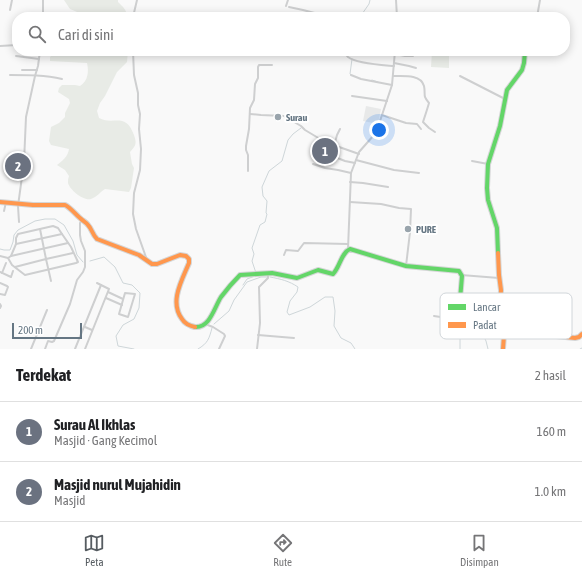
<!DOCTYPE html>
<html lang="id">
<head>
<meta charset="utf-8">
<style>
	body { margin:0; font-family:"Asap Condensed",sans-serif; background:#f2f2f2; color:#202124 }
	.scale { position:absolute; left:12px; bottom:10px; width:70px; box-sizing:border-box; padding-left:4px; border:2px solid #657683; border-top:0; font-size:11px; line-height:14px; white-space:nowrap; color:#657683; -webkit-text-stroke:3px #fff; paint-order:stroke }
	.you { position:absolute; left:379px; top:130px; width:14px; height:14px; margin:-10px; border:3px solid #fff; border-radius:50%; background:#1a73e8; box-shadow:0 0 0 6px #1a73e833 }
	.badge { display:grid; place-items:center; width:26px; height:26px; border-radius:50%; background:#565c61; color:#fff; font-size:13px; font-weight:700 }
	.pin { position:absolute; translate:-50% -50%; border:2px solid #fff; box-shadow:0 1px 4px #0006 }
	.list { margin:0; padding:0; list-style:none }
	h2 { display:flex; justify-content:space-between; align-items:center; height:52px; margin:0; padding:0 16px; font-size:17px }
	h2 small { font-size:13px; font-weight:400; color:#757577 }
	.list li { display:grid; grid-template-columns:26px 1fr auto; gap:12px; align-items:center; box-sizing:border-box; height:60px; padding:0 16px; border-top:1px solid #e0e0e0 }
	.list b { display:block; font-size:15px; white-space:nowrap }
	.list p { margin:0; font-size:13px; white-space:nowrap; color:#757577 }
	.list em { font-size:13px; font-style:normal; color:#757577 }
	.icon { flex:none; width:22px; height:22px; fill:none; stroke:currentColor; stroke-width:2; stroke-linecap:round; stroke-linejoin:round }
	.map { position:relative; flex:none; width:582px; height:349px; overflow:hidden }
	.search { position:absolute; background:#fff; box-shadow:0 2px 10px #0003; left:12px; right:12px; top:12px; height:44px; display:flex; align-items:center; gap:10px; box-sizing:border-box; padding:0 14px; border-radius:16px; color:#757577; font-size:15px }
	.sheet { height:172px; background:#fff }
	nav { display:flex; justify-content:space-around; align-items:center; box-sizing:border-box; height:56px; border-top:1px solid #e0e0e0; background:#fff; font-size:11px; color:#757577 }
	nav a { display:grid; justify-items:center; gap:2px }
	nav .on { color:#565c61 }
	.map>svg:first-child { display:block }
</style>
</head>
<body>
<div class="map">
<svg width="582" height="349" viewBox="0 0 582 349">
	<rect width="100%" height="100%" fill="#f9f9f9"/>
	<!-- built -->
	<polygon fill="#e8e9e9" points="366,106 381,109 378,124 363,121"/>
	<!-- green -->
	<g fill="#e8ebe6">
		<path d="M 64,0 L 118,0 L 118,2 C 123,7 127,10 127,17 L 86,17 L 82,14 L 70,9 Z"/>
		<path d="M 56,51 L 128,51 L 127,62 L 117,72 L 105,96 L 100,103 L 97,111 L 99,118 C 114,126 125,111 134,135 C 137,144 136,145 130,152 L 132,164 L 134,168 L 131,188 L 129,192 L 105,189 C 100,192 97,197 91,199 C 83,201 70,190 68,183 C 68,180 68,179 69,176 L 65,170 L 57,165 C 62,161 68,157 69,149 L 51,145 L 49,141 L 51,127 L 59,123 L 65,117 L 65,113 L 70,103 L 69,99 L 58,92 L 59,88 L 62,85 L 75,85 L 80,86 C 88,81 89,72 87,63 L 50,61 L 50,57 Z"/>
		<polygon points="432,51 449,52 449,68 431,67"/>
	</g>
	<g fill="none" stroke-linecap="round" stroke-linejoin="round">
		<!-- stream -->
		<g stroke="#ced6d9" stroke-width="1">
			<polyline points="360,17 369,4 370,0"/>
			<polyline points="351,75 350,74 352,59"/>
			<polyline points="372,80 378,82"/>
			<polyline points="0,249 4,250 10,250 13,242 14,235 18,230 35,221 45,219 55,219 64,225 73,241 77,255 83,262"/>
			<polyline points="90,261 104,257 115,267 123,283 132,285 140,293 139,308 134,319 123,325 116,336 118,346 134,349"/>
			<polyline points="256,273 252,261 254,254 252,248 260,225 265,222 267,214 266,213 267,201 263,196 262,187 269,171 282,161 288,140 293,134 301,128"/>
			<path d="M 270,277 C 281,279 289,281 298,287 L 297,292 L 290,301 L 287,312 L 289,315 L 310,307 L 325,297 L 333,297 L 335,311 L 334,326 L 341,338 L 351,343 L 355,349"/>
			<polyline points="243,285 247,279 255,276"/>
			<polyline points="214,324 229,311 234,300 247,282 261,277 267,277"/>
			<path d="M 198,349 C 208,343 209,339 212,328"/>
			<polyline points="460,349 460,338 465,333 476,332 482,333 486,341 488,349"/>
			<polyline points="580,349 582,348"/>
		</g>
		<!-- fast casing -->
		<g stroke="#d5d6d7" stroke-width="6">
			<g id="fast">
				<polyline points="498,253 497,228 488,200 487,188 488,164 500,126 507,90 522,70 524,63 525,51"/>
				<path d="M 195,327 C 210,328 214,308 221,297 C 227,289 233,282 240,275 L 272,273 L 297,278 L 318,270 L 333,274 C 340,267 341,253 350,249 L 406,266 L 459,271 L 462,276 L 459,312"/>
			</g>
		</g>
		<!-- slow casing -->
		<g stroke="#d5d6d7" stroke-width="6">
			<g id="slow">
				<path d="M 0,202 L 33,205 L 65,205 C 71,208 75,214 80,218 C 83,221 86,222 88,225 C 92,229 92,234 97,239 L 139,255 L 152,264 L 157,264 L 180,255 L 186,256 L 189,259 L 189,263 C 182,280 169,302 182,319 C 185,324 190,326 195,327"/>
				<polyline points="498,253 499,275 501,290 500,314 501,320 504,327 504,335 528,333 575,338 579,337 582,334"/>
				<path d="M 459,312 L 460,319 C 466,323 473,323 479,326 C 488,329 495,333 504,335 L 503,349"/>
			</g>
		</g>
		<!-- street -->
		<g stroke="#cecfd0" stroke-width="2">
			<polyline points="396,0 397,17"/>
			<polyline points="286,6 288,0"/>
			<polyline points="289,7 303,10 330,17"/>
			<polyline points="10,10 12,0"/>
			<polyline points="43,17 43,0"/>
			<polyline points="133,17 137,0"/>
			<polyline points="537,17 540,0"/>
			<polyline points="0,46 17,45"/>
			<polyline points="133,51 134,75 138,93 138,105 140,114 139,129 141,149 140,170 134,193 133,214 136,229 147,260"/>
			<path d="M 345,51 C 346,54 346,55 348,57 C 357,64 382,65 394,66"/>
			<polyline points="390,51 395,53"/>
			<polyline points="395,54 405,56 413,56"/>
			<polyline points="16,56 39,59"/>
			<polyline points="394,63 409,66 416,68"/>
			<polyline points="22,70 37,70"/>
			<path d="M 10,75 C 28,75 45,75 62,79"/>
			<polyline points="351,75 361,79 392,85"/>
			<path d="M 393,76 C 403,76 421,74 424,86 C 426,95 422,95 429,103 C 427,110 425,116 423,122 L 429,128 L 435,132"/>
			<polyline points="460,76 505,99"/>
			<polyline points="352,96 387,101"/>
			<polyline points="250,114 261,115 284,116 301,126 305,130 325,142 359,154"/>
			<polyline points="382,115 406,123 417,124 421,129"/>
			<polyline points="334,146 337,135 340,129"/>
			<polyline points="317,153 330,155 345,161 355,163"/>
			<polyline points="13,159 17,161 24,162"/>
			<polyline points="356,160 394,170 419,173"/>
			<polyline points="472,161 488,164"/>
			<polyline points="313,164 325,168 338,170 351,173"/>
			<polyline points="248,171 248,155 246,150 246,146 249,129 250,108 254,100 255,84 258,78 258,67 259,65 272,65"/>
			<polyline points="350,182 363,183 388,187"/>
			<polyline points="350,202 381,204 399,208 411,209 410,232 406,266"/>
			<polyline points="4,211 6,202"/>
			<polyline points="19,222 18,206 24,162 26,117 35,76 38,66 40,51"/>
			<polyline points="40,229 46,259 73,253"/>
			<polyline points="16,244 16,238 18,234 53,226 58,228 62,234"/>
			<polyline points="348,249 351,173 359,152 374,135 379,124 392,85 395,51"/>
			<polyline points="284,255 286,250 298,251 304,243 348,244"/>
			<polyline points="0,256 8,258 11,256 68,243"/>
			<polyline points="8,258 12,265 25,275 76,263 78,262 71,247 62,234 16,244 11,256"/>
			<polyline points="15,267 46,259 51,281"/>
			<polyline points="0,272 11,277 13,271"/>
			<polyline points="2,273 6,263"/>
			<polyline points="461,275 499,278"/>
			<polyline points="0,283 7,286 8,287 5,295 0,294"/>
			<polyline points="108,292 123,299"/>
			<polygon points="125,293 135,294 128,317 119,314"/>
			<polyline points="106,298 122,305"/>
			<polyline points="0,304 1,306 0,308"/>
			<polyline points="434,316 460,320"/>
			<polyline points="205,324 213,327 224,334 225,336 219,349"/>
			<polyline points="85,327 92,330"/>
			<polyline points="258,335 294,338"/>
			<polyline points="31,349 47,310"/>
			<polyline points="45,349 48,341 52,342 54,341 70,304 77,280 83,272 85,267 85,251 81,241 80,235 80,223 82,220"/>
			<polyline points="75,349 101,285"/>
			<polyline points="85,349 109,289 97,283"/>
			<polyline points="257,349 260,323 259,287 268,278 268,273"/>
		</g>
		<!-- fast -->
		<use href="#fast" stroke="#63d668" stroke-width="4"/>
		<!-- slow -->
		<use href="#slow" stroke="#ff974d" stroke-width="4"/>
	</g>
	<!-- markers -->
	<g fill="#99a4ac" stroke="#fff" stroke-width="1.5">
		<circle cx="278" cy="117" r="4"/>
		<circle cx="408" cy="229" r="4"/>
	</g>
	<g text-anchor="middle" stroke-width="4" stroke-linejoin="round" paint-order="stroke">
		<!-- poi labels -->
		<g font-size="10" font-weight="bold" fill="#657683" stroke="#fff" text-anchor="start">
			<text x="286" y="121">Surau</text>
			<text x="416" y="233">PURE</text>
		</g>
	</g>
	<!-- legend -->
	<rect x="440" y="293" width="132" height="46" rx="6" fill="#fff" stroke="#d1d6da" stroke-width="1"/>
	<rect x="448" y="304" width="18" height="6" fill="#63d668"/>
	<rect x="448" y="322" width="18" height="6" fill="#ff974d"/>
	<g font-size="11" fill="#657683">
		<text x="473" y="311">Lancar</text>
		<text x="473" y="329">Padat</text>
	</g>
</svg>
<div class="scale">200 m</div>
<div class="you"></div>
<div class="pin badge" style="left:325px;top:151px;background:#6b7280">1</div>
<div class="pin badge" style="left:18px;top:166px;background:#6b7280">2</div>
<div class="search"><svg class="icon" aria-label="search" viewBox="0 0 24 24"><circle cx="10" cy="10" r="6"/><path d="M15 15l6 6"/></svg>Cari di sini</div>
</div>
<section class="sheet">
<h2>Terdekat<small>2 hasil</small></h2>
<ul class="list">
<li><span class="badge" style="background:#6b7280">1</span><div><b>Surau Al Ikhlas</b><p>Masjid · Gang Kecimol</p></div><em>160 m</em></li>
<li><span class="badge" style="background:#6b7280">2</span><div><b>Masjid nurul Mujahidin</b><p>Masjid</p></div><em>1.0 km</em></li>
</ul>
</section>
<nav>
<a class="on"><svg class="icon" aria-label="map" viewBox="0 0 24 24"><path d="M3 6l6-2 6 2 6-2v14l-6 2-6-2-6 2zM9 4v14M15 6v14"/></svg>Peta</a>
<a><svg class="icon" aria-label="directions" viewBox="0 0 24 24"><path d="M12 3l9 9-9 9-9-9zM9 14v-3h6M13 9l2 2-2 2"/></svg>Rute</a>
<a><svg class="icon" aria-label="saved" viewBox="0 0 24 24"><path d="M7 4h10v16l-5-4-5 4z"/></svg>Disimpan</a>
</nav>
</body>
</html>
